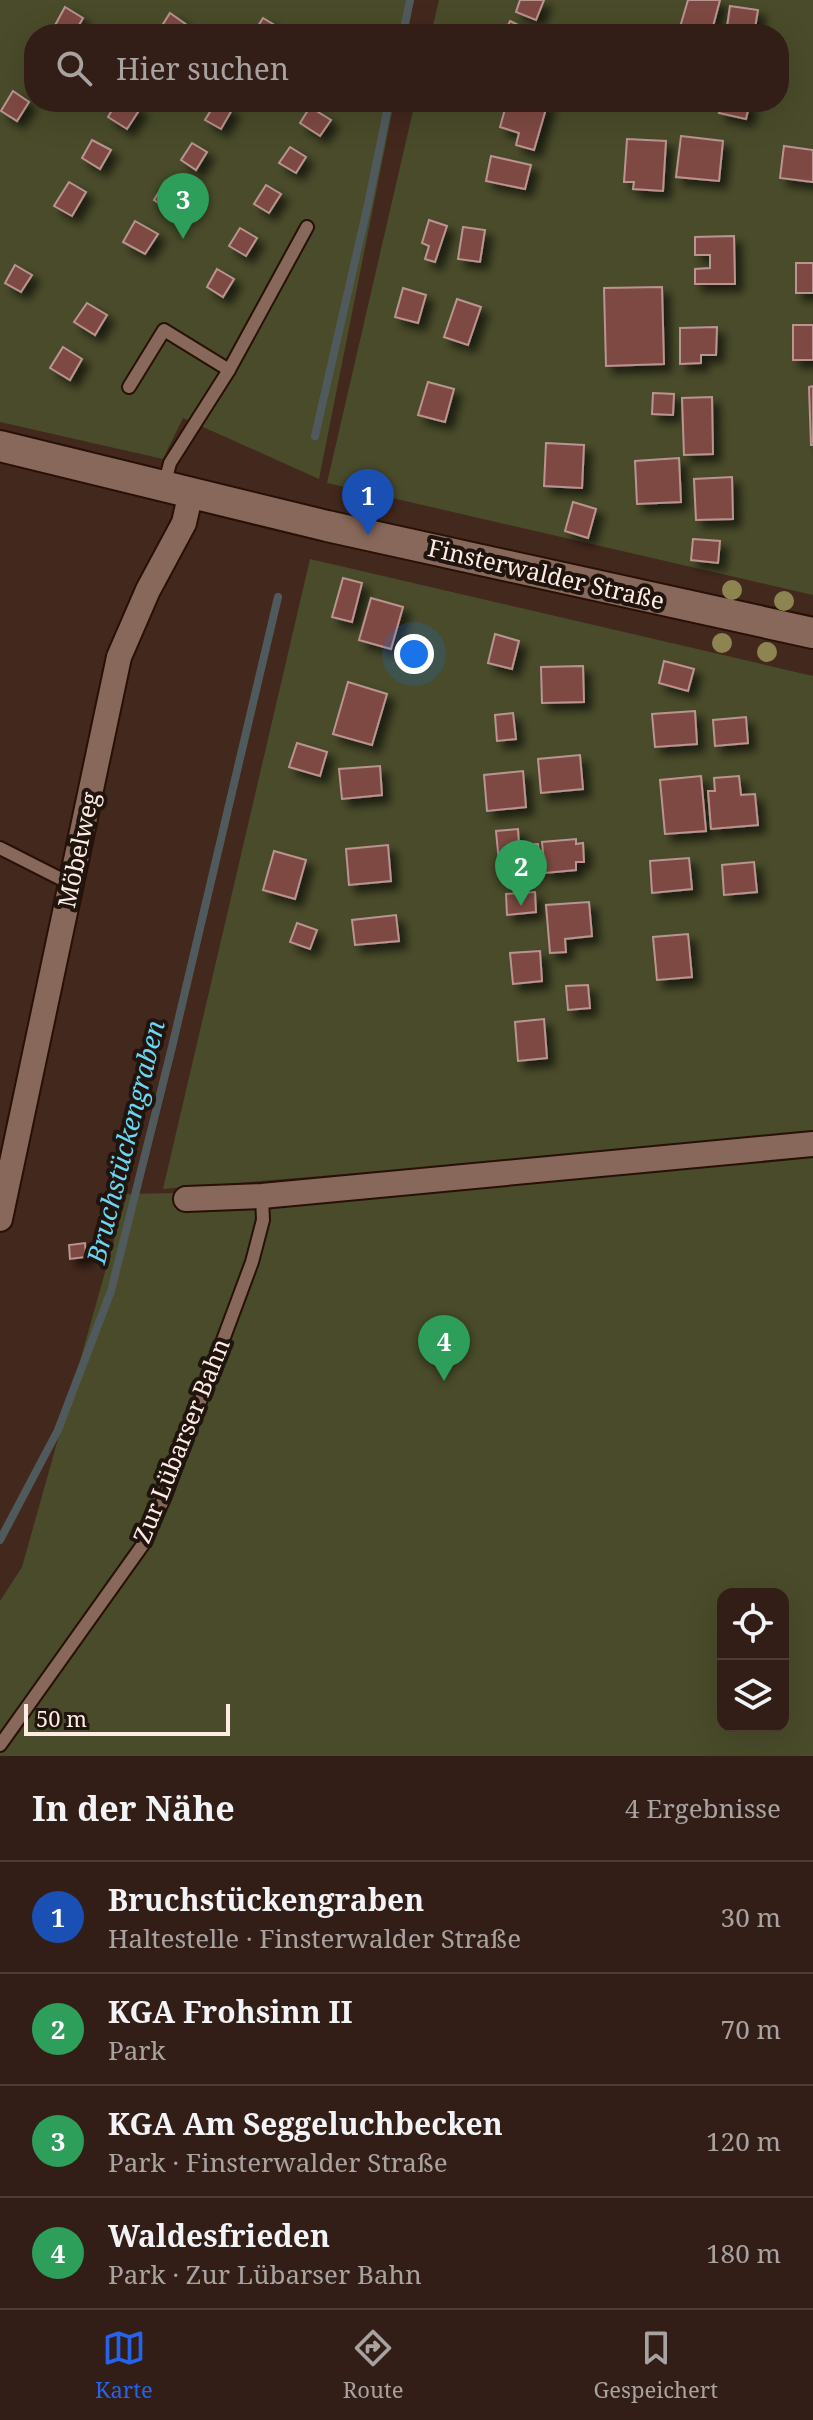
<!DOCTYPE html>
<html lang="de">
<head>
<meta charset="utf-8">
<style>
	body { margin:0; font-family:"Noto Serif",serif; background:#3d2b23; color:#f1f3f6 }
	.controls { position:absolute; right:24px; bottom:24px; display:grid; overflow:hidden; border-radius:16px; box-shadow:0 8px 32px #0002 }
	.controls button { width:72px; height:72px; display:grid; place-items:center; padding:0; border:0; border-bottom:2px solid #4d3c35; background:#321e16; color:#f1f3f6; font:40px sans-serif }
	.scale { position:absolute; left:24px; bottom:20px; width:206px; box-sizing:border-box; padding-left:8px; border:4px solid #feebe4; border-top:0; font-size:22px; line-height:28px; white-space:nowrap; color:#feebe4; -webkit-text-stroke:6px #20140f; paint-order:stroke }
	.you { position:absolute; left:414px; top:654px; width:28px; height:28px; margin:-20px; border:6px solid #fff; border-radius:50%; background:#1a73e8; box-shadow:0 0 0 12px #1a73e833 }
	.badge { display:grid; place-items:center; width:52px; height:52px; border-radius:50%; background:#2563eb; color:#fff; font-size:26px; font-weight:700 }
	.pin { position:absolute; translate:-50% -66px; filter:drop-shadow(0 2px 4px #0008) }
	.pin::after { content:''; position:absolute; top:42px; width:28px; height:24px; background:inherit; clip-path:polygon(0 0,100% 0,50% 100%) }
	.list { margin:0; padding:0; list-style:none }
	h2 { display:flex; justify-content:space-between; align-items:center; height:104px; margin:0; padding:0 32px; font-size:34px }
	h2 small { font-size:26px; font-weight:400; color:#a8a2a1 }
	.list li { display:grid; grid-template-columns:52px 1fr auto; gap:24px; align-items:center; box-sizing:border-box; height:112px; padding:0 32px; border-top:2px solid #4d3c35 }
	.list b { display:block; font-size:30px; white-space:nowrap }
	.list p { margin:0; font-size:26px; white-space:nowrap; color:#a8a2a1 }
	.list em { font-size:26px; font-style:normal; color:#a8a2a1 }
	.icon { flex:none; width:44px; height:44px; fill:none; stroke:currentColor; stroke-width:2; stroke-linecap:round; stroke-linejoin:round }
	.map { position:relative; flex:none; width:813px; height:1756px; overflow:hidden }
	.search { position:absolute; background:#321e16; box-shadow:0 8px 32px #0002; left:24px; right:24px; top:24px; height:88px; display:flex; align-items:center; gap:20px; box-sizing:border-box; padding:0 28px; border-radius:32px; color:#a8a2a1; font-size:30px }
	.sheet { height:552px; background:#321e16 }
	nav { display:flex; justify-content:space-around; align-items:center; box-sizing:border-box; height:112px; border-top:2px solid #4d3c35; background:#321e16; font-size:22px; color:#a8a2a1 }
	nav a { display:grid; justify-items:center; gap:4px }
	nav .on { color:#2563eb }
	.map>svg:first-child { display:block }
</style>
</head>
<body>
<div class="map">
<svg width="813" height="1756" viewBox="0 0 813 1756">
	<defs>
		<filter id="shadow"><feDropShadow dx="7" dy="7" stdDeviation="4" flood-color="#0009"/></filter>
	</defs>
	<rect width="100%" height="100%" fill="#43281d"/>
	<!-- green -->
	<g fill="#494b2a" fill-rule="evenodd">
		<polygon points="0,0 414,0 407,34 34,34 34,102 394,102 319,479 183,418 163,459 0,422"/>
		<polygon points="439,0 813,0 813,595 327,483 415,102 779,102 779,34 431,34"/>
		<polygon points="310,559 813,676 813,1136 163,1189"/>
		<path d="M 813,1152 L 813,1756 L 0,1756 L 0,1601 L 22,1567 L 127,1194 L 177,1193 ZM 723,1594 L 783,1594 L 783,1726 L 723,1726 Z"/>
	</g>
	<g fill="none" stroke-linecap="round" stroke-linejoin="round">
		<!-- stream -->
		<g stroke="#505a5c" stroke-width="8">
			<polyline points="403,34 410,0"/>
			<polyline points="315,436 368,204 389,102"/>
			<polyline points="0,1540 58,1430 111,1291 172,1047 278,597"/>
		</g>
	</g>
	<!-- building -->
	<g fill="#7e4843" stroke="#b99490" stroke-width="2" filter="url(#shadow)">
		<polygon points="520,0 544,0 536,20 516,12"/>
		<polygon points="688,0 720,0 711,34 678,34"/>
		<polygon points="730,6 758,10 754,34 726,34"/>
		<polygon points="65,7 83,18 74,34 61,34 53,29"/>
		<polygon points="170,13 187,25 181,34 161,34 158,32"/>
		<polygon points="263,18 278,27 274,34 253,34"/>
		<polygon points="510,21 536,34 504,34"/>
		<polygon points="13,91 29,102 17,121 1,111"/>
		<polygon points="117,102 129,102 140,109 127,129 108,117"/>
		<polygon points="216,102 232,110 221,129 205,120"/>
		<polygon points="507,102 548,102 534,150 516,145 519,133 500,127"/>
		<polygon points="722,102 750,102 746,119 719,113"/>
		<polygon points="310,107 331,120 320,136 300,123"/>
		<polygon points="681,136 723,141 719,181 676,177"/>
		<polygon points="627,139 666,141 663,191 633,189 634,182 624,182"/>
		<polygon points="92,140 111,150 100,169 82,158"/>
		<polygon points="192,143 207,152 196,170 181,160"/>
		<polygon points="784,146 813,150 813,182 780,178"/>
		<polygon points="290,147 306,157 296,173 279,163"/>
		<polygon points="491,156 531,165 525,189 486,181"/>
		<polygon points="69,182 86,192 72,216 54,206"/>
		<polygon points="165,182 182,193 171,211 154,200"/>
		<polygon points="266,185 281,194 269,213 254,204"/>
		<polygon points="429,220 447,226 435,262 425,259 429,246 422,243"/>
		<polygon points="135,221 158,234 145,254 123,242"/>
		<polygon points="463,227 485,230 480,262 458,259"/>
		<polygon points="240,228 257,238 246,256 229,246"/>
		<polygon points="734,236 735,284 695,284 695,269 710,268 710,255 695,255 695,237"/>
		<rect x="796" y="263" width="17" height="30"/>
		<polygon points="15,265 32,275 21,292 5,283"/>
		<polygon points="217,269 234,279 223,297 207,287"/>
		<polygon points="662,287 664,364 606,366 604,288"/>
		<polygon points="403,288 426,295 418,323 395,317"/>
		<polygon points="457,299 481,307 468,345 444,337"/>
		<polygon points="87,303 107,315 95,335 74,322"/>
		<rect x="793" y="325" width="20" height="35"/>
		<polygon points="717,327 716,355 701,355 701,363 680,364 680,328"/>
		<polygon points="63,347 82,359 70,380 50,368"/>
		<polygon points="428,382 454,389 445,422 418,415"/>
		<polygon points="813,386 813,445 811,445 809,387"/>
		<polygon points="653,393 674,394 673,415 652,414"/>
		<polygon points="712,397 713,454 684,455 682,398"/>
		<polygon points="546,443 584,445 582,488 544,486"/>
		<polygon points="679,458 681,502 637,504 635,461"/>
		<polygon points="732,477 733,519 696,520 694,479"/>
		<polygon points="573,502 596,509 588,538 565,531"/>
		<polygon points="693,539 720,541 718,563 691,560"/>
		<polygon points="343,578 362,583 352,622 332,617"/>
		<polygon points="371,598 403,607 391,649 359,640"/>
		<polygon points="495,634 519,641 512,669 488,663"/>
		<polygon points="664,661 694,669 688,691 659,683"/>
		<polygon points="583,666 584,702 542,703 541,667"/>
		<polygon points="348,682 387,694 372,745 333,734"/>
		<polygon points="695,711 697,744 655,747 652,714"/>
		<polygon points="513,713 516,739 497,741 495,715"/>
		<polygon points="746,717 748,743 715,746 713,720"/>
		<polygon points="297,743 327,752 320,776 289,767"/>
		<polygon points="580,755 583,789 541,793 538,759"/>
		<polygon points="380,766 382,795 342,799 339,769"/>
		<polygon points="523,771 526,807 487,811 484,775"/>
		<polygon points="701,776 706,831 665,834 660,780"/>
		<polygon points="739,776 741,795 755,794 758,825 711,829 708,791 715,791 714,778"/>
		<polygon points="518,829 519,845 538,844 540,868 500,872 496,831"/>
		<polygon points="576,839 576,844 583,843 584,862 576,862 576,870 545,873 542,842"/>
		<polygon points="388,845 391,881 349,885 346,849"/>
		<polygon points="274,851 306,860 295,899 263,890"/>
		<polygon points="689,858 692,889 652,893 650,861"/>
		<polygon points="754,862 757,892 724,895 722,865"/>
		<polygon points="535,892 536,912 507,915 506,894"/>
		<polygon points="589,902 592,936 565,939 566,952 550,953 546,905"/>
		<polygon points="396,915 399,941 355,945 352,920"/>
		<polygon points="297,923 317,930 310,949 290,942"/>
		<polygon points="688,934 692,977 657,980 653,937"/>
		<polygon points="540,951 542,981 513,984 510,953"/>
		<polygon points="588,985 590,1008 568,1010 566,986"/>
		<polygon points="544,1019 547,1058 518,1061 515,1022"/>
		<polygon points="85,1243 86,1257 70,1259 69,1245"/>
	</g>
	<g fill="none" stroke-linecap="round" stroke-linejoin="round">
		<!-- service casing -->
		<g stroke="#281006" stroke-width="16">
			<g id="service">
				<polyline points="129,387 164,330 229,370"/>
				<polyline points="164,486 170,463 229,370 307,227"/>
				<polyline points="0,848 71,884"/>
				<polyline points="0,1745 144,1543 165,1496 252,1262 263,1220 262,1196"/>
			</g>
		</g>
		<!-- minor casing -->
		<g stroke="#281006" stroke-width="28">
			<g id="minor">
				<polyline points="186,1199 262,1196 813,1144"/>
				<polyline points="0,1219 119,657 148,590 184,523 191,492"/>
			</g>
		</g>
		<!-- tertiary casing -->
		<g stroke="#281006" stroke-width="34">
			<polyline id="tertiary" points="0,446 327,526 813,633"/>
		</g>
		<!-- service -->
		<use href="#service" stroke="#87685b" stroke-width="12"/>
		<!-- minor -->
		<use href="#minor" stroke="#87685b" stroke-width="24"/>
		<!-- tertiary -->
		<use href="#tertiary" stroke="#87685b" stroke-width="30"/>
	</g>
	<!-- trees -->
	<g fill="#8d8452">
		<circle cx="732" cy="590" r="10"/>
		<circle cx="784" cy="601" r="10"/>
		<circle cx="722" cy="643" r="10"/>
		<circle cx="767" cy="652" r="10"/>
	</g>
	<g text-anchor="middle" stroke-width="8" stroke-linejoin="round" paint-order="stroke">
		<!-- street labels -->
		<g font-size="24" fill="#feebe4" stroke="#20140f">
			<text transform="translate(546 575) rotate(13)" y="8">Finsterwalder Straße</text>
			<text transform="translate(79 850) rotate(-78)" y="8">Möbelweg</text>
			<text transform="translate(182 1441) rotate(-68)" y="8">Zur Lübarser Bahn</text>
		</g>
		<!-- water labels -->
		<g font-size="26" font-style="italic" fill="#6bd6f1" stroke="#20140f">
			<text transform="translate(126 1142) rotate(-76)" y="9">Bruchstückengraben</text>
		</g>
	</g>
</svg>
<div class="controls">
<button><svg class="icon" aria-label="locate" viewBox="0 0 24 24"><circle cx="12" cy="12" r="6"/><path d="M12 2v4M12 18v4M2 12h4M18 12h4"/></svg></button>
<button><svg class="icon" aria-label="layers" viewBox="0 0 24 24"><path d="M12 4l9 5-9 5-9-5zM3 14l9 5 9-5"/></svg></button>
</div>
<div class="scale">50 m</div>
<div class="you"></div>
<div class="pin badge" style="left:368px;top:535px;background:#1a4fb4">1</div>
<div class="pin badge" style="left:521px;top:906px;background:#2e9e5b">2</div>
<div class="pin badge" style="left:183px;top:239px;background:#2e9e5b">3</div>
<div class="pin badge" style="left:444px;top:1381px;background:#2e9e5b">4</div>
<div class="search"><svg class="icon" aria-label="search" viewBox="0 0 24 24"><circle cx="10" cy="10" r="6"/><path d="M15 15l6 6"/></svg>Hier suchen</div>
</div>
<section class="sheet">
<h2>In der Nähe<small>4 Ergebnisse</small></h2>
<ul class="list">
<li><span class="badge" style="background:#1a4fb4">1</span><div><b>Bruchstückengraben</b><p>Haltestelle · Finsterwalder Straße</p></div><em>30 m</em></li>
<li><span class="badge" style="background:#2e9e5b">2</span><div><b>KGA Frohsinn II</b><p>Park</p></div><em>70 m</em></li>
<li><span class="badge" style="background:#2e9e5b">3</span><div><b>KGA Am Seggeluchbecken</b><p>Park · Finsterwalder Straße</p></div><em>120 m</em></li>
<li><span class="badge" style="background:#2e9e5b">4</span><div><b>Waldesfrieden</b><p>Park · Zur Lübarser Bahn</p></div><em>180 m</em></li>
</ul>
</section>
<nav>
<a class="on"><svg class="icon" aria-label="map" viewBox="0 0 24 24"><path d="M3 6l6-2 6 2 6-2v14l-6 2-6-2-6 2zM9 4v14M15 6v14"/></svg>Karte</a>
<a><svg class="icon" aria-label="directions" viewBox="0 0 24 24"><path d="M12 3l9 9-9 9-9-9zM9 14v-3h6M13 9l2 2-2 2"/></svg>Route</a>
<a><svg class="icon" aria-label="saved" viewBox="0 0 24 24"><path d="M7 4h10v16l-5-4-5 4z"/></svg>Gespeichert</a>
</nav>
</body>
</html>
